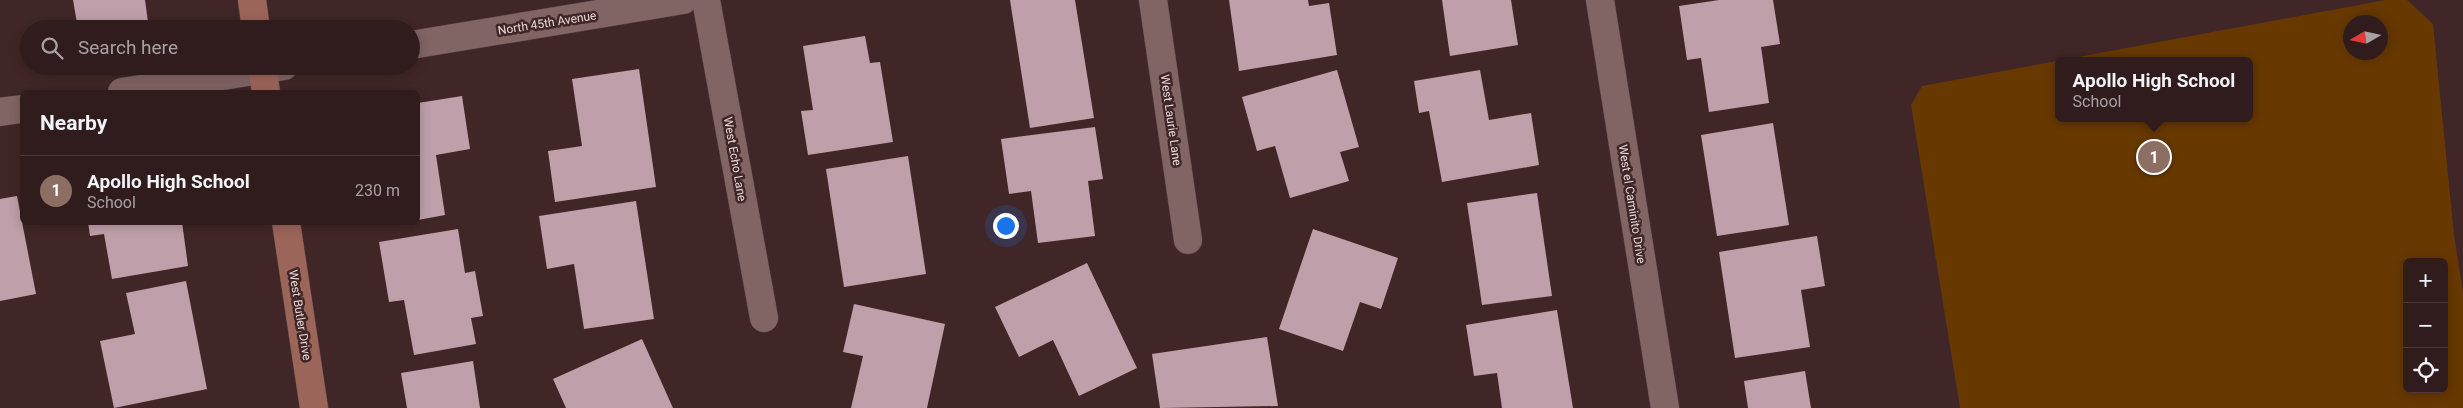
<!DOCTYPE html>
<html lang="en">
<head>
<meta charset="utf-8">
<style>
	body { margin:0; font-family:Roboto,sans-serif; background:#3c292a; color:#f1f3f6 }
	.controls { position:absolute; right:15px; bottom:15px; display:grid; overflow:hidden; border-radius:8px; box-shadow:0 2px 12px #0003 }
	.controls button { width:45px; height:45px; display:grid; place-items:center; padding:0; border:0; border-bottom:1px solid #4b3a3b; background:#301c1d; color:#f1f3f6; font:25px sans-serif }
	.compass { position:absolute; left:2343px; top:15px; width:45px; height:45px; border-radius:50%; background:#301c1d; box-shadow:0 2px 12px #0003; rotate:261deg }
	.you { position:absolute; left:1005px; top:225px; width:18px; height:18px; margin:-12px; border:4px solid #fff; border-radius:50%; background:#1a73e8; box-shadow:0 0 0 8px #1a73e833 }
	.badge { display:grid; place-items:center; width:32px; height:32px; border-radius:50%; background:#8c9099; color:#fff; font-size:16px; font-weight:700 }
	.pin { position:absolute; translate:-50% -50%; border:2px solid #fff; box-shadow:0 1px 5px #0006 }
	.popup { position:absolute; left:2055px; top:57px; width:198px; height:65px; box-sizing:border-box; display:grid; place-content:center; border-radius:8px; background:#301c1d; filter:drop-shadow(0 1px 4px #0005); font-size:16px; white-space:nowrap; color:#a8a1a4 }
	.popup b { font-size:19px; color:#f1f3f6 }
	.popup::after { content:''; position:absolute; left:50%; top:100%; margin-left:-10px; border:10px solid transparent; border-top-color:#301c1d }
	.list { margin:0; padding:0; list-style:none }
	h2 { display:flex; justify-content:space-between; align-items:center; height:65px; margin:0; padding:0 20px; font-size:21px }
	h2 small { font-size:16px; font-weight:400; color:#a8a1a4 }
	.list li { display:grid; grid-template-columns:32px 1fr auto; gap:15px; align-items:center; box-sizing:border-box; height:70px; padding:0 20px; border-top:1px solid #4b3a3b }
	.list b { display:block; font-size:19px; white-space:nowrap }
	.list p { margin:0; font-size:16px; white-space:nowrap; color:#a8a1a4 }
	.list em { font-size:16px; font-style:normal; color:#a8a1a4 }
	.icon { flex:none; width:28px; height:28px; fill:none; stroke:currentColor; stroke-width:2; stroke-linecap:round; stroke-linejoin:round }
	.map { position:relative; flex:none; width:2463px; height:408px; overflow:hidden }
	.search { position:absolute; background:#301c1d; box-shadow:0 2px 12px #0003; left:20px; top:20px; width:400px; height:55px; display:flex; align-items:center; gap:12px; box-sizing:border-box; padding:0 18px; border-radius:28px; color:#a8a1a4; font-size:19px }
	.panel { position:absolute; background:#301c1d; box-shadow:0 2px 12px #0003; left:20px; top:90px; width:400px; height:135px; border-radius:8px }
	.map>svg:first-child { display:block }
</style>
</head>
<body>
<div class="map">
<svg width="2463" height="408" viewBox="0 0 2463 408">
	<rect width="100%" height="100%" fill="#402627"/>
	<!-- green -->
	<path fill="#673800" fill-rule="evenodd" d="M 2385,0 L 2407,0 L 2433,24 L 2454,235 L 2463,293 L 2463,408 L 1960,408 L 1911,105 L 1922,86 ZM 2350,22 L 2380,22 L 2380,52 L 2350,52 ZM 2059,61 L 2249,61 L 2249,118 L 2059,118 ZM 2407,262 L 2444,262 L 2444,389 L 2407,389 Z"/>
	<!-- building -->
	<g fill="#bfa0aa">
		<polygon points="73,0 145,0 148,22 104,29 78,29"/>
		<polygon points="1010,0 1075,0 1094,118 1030,128"/>
		<polygon points="1229,0 1308,0 1309,6 1329,3 1337,55 1239,71"/>
		<polygon points="1442,0 1511,0 1518,45 1450,56"/>
		<polygon points="1719,0 1773,0 1780,44 1761,47 1769,103 1709,112 1701,58 1687,60 1679,6"/>
		<polygon points="865,36 870,63 880,62 893,142 808,155 801,111 813,110 803,46"/>
		<polygon points="639,69 656,187 555,202 548,151 582,146 572,79"/>
		<polygon points="1337,70 1359,147 1340,152 1349,181 1290,198 1275,146 1257,151 1242,97"/>
		<polygon points="1480,70 1489,120 1531,113 1539,165 1442,182 1429,111 1419,113 1414,81"/>
		<polygon points="462,96 470,149 436,155 445,215 418,220 418,103"/>
		<polygon points="1773,123 1789,225 1717,236 1701,135"/>
		<polygon points="1095,127 1103,179 1088,181 1095,236 1038,243 1031,191 1009,194 1001,139"/>
		<polygon points="908,156 926,274 844,287 826,169"/>
		<polygon points="1537,193 1552,296 1482,305 1467,203"/>
		<polygon points="17,196 36,294 0,301 0,199"/>
		<polygon points="636,201 654,319 584,329 574,264 547,269 539,216"/>
		<polygon points="88,222 182,222 188,266 112,279 104,234 90,236"/>
		<polygon points="458,229 465,273 475,271 483,316 471,318 476,344 414,355 404,300 389,302 379,242"/>
		<polygon points="1313,229 1398,258 1381,309 1360,302 1343,351 1279,329"/>
		<polygon points="1817,236 1825,286 1801,290 1810,347 1735,358 1719,252"/>
		<polygon points="1087,263 1137,368 1079,396 1053,340 1019,357 995,307"/>
		<polygon points="186,281 207,389 114,408 100,341 135,334 126,293"/>
		<polygon points="854,304 945,324 927,408 851,408 863,356 843,352"/>
		<polygon points="1557,310 1573,408 1502,408 1497,373 1474,376 1466,325"/>
		<polygon points="1267,337 1278,406 1160,408 1152,354"/>
		<polygon points="642,339 673,408 566,408 553,379"/>
		<polygon points="473,361 480,408 407,408 401,373"/>
		<polygon points="1805,371 1811,408 1748,408 1744,381"/>
	</g>
	<g fill="none" stroke-linecap="round" stroke-linejoin="round">
		<!-- street casing -->
		<g stroke="#584344" stroke-width="29">
			<g id="street">
				<polyline points="706,0 764,318"/>
				<polyline points="1153,0 1188,240"/>
				<polyline points="1600,0 1665,408"/>
				<polyline points="411,45 683,0"/>
				<polyline points="122,92 284,66"/>
				<polyline points="0,112 22,109"/>
			</g>
		</g>
		<!-- secondary casing -->
		<g stroke="#584344" stroke-width="29">
			<g id="secondary">
				<polyline points="252,0 256,29"/>
				<polyline points="262,66 266,92"/>
				<polyline points="286,222 314,408"/>
			</g>
		</g>
		<!-- street -->
		<use href="#street" stroke="#816464" stroke-width="28"/>
		<!-- secondary -->
		<use href="#secondary" stroke="#9c6559" stroke-width="28"/>
	</g>
	<g text-anchor="middle" stroke-width="5" stroke-linejoin="round" paint-order="stroke">
		<!-- street labels -->
		<g font-size="12" fill="#ead8d8" stroke="#402627">
			<text transform="translate(547 23) rotate(-9)" y="4">North 45th Avenue</text>
			<text transform="translate(1171 120) rotate(82)" y="4">West Laurie Lane</text>
			<text transform="translate(735 159) rotate(80)" y="4">West Echo Lane</text>
			<text transform="translate(1632 204) rotate(81)" y="4">West el Caminito Drive</text>
			<text transform="translate(300 315) rotate(81)" y="4">West Butler Drive</text>
		</g>
	</g>
</svg>
<div class="controls">
<button>+</button>
<button>−</button>
<button><svg class="icon" aria-label="locate" viewBox="0 0 24 24"><circle cx="12" cy="12" r="6"/><path d="M12 2v4M12 18v4M2 12h4M18 12h4"/></svg></button>
</div>
<svg class="compass" viewBox="-18 -18 36 36"><path d="M0-13l5 13h-10z" fill="#e53935"/><path d="M0 13l5-13h-10z" fill="#a8a1a4"/></svg>
<div class="you"></div>
<div class="pin badge" style="left:2154px;top:157px;background:#8d6e63">1</div>
<div class="popup"><b>Apollo High School</b>School</div>
<div class="search"><svg class="icon" aria-label="search" viewBox="0 0 24 24"><circle cx="10" cy="10" r="6"/><path d="M15 15l6 6"/></svg>Search here</div>
<section class="panel">
<h2>Nearby<small></small></h2>
<ul class="list">
<li><span class="badge" style="background:#8d6e63">1</span><div><b>Apollo High School</b><p>School</p></div><em>230 m</em></li>
</ul>
</section>
</div>
</body>
</html>
